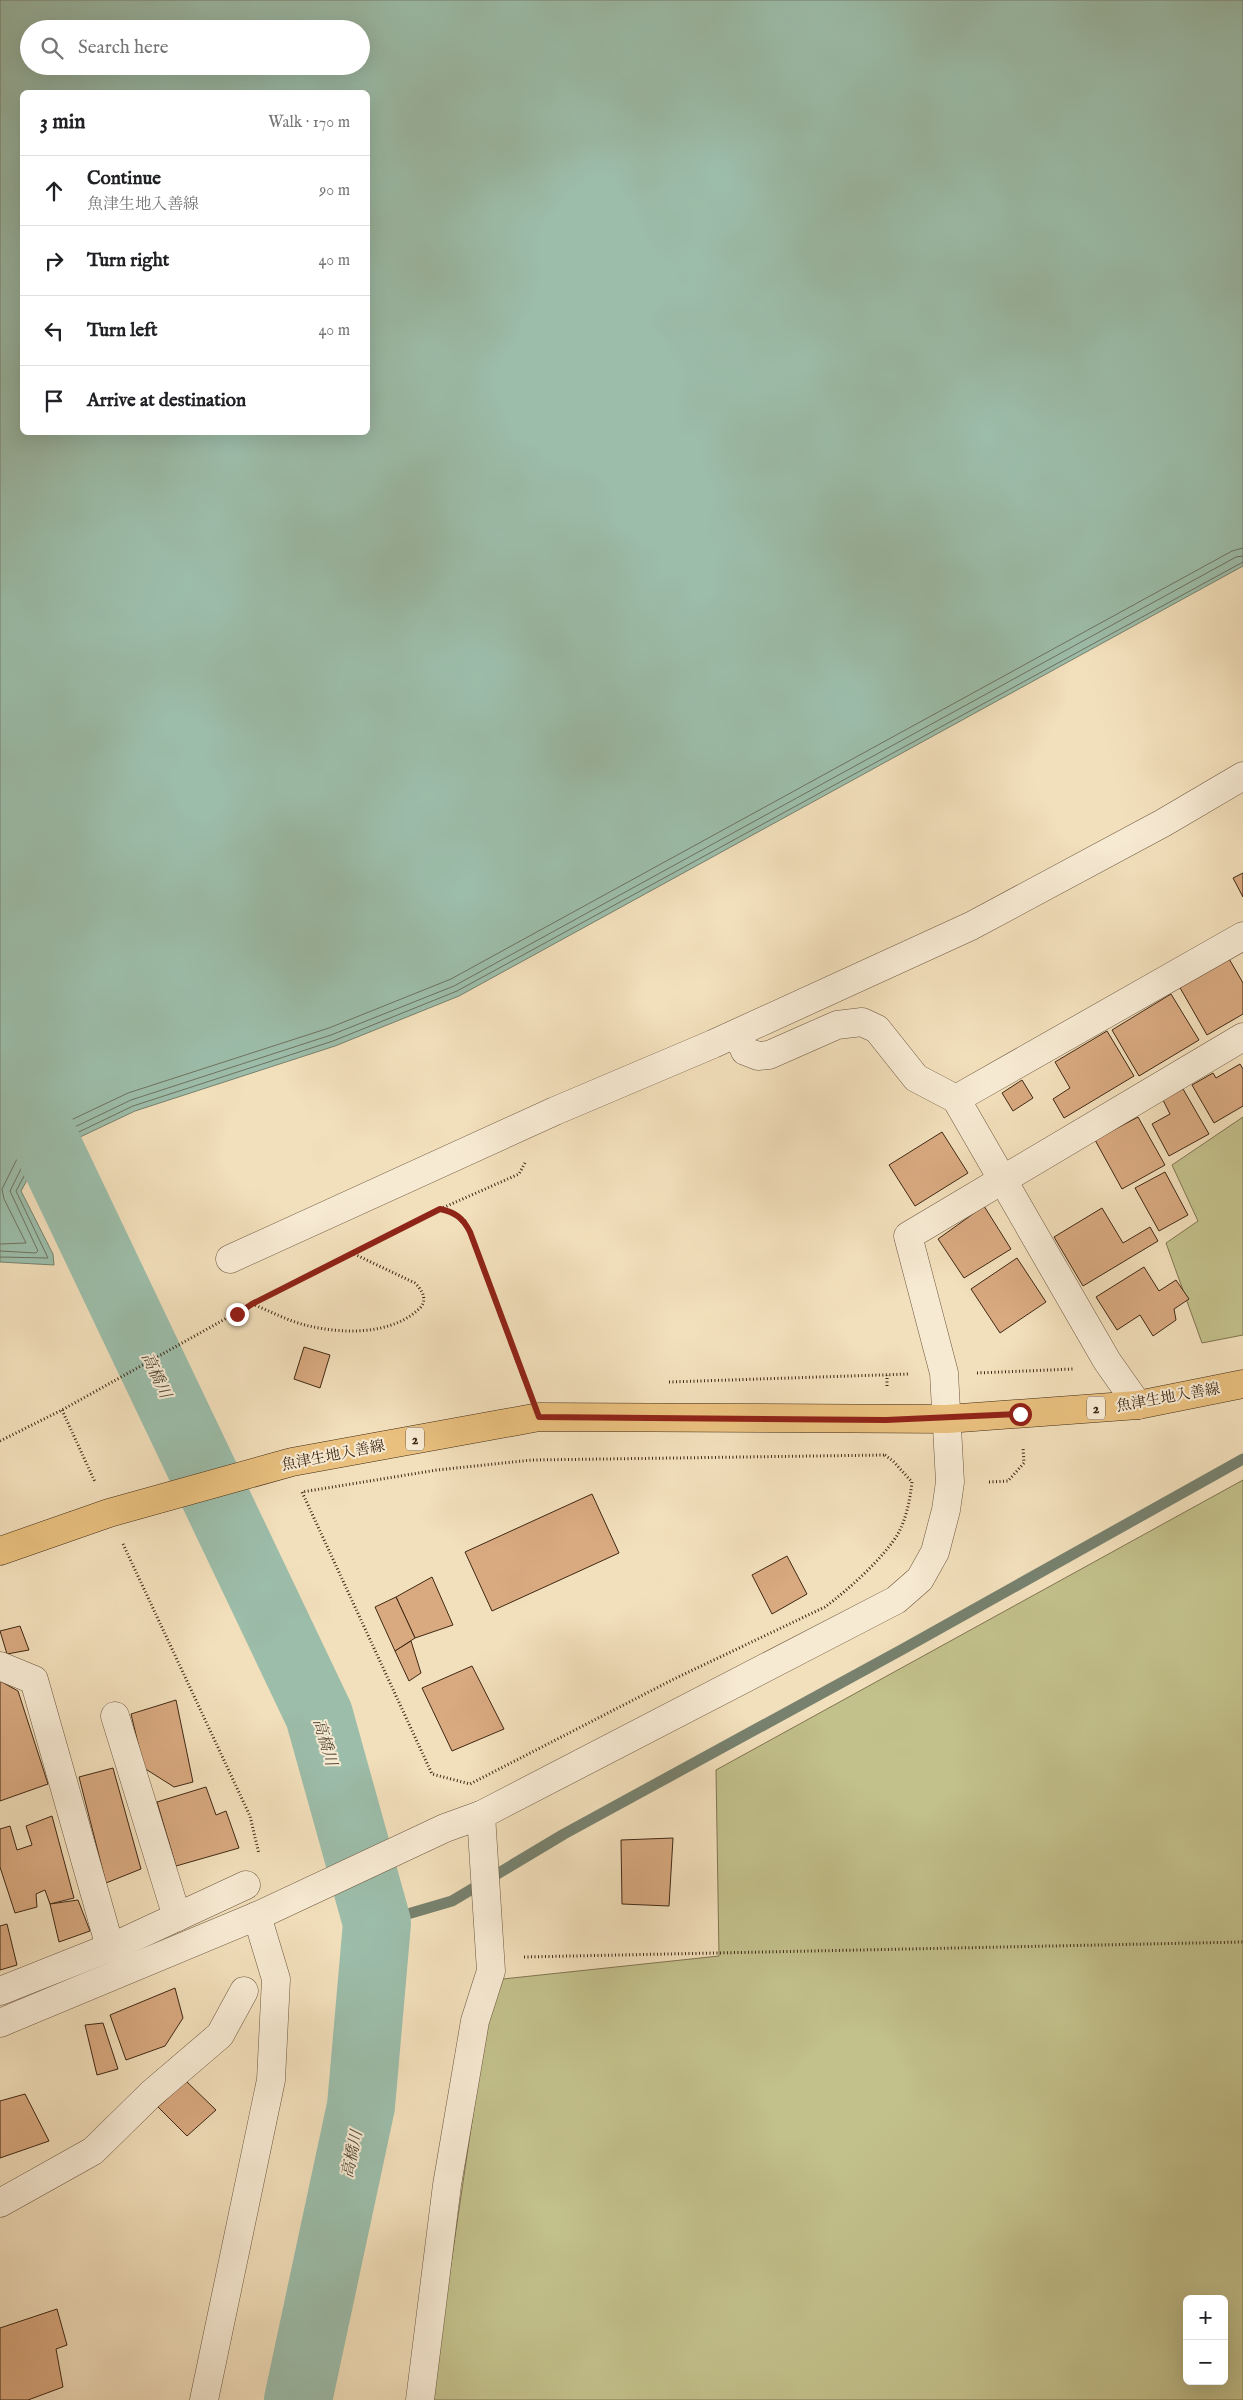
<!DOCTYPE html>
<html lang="en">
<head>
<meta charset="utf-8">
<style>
	body { margin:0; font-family:"IM FELL English","Noto Serif JP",serif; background:#f6f6f6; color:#202124 }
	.controls { position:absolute; right:15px; bottom:15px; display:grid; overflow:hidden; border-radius:8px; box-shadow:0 5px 20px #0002 }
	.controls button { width:45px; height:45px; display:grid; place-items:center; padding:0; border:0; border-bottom:1px solid #e0e0e0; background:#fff; color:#202124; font:25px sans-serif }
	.stop { position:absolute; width:15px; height:15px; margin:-11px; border:4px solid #8f2418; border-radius:50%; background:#fff }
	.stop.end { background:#8f2418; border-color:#fff; box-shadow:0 1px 5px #0008 }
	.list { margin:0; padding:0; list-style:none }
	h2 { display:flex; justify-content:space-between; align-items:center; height:65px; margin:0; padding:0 20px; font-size:21px }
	h2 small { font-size:16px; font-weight:400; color:#757577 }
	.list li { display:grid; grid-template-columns:32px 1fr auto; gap:15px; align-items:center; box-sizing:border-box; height:70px; padding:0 20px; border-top:1px solid #e0e0e0 }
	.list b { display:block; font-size:19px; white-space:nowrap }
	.list p { margin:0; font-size:16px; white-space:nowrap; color:#757577 }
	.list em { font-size:16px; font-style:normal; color:#757577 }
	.icon { flex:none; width:28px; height:28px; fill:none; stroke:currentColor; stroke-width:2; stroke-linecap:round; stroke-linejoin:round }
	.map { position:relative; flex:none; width:1243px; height:2400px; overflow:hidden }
	.search { position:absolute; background:#fff; box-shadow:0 5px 20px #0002; left:20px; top:20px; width:350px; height:55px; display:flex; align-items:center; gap:12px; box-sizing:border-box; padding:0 18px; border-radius:28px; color:#757577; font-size:19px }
	.panel { position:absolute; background:#fff; box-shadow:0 5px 20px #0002; left:20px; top:90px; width:350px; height:345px; border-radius:8px }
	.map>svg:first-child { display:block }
</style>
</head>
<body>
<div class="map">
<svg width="1243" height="2400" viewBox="0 0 1243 2400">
	<rect width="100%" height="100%" fill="#f2dfbb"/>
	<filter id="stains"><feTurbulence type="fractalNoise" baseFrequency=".004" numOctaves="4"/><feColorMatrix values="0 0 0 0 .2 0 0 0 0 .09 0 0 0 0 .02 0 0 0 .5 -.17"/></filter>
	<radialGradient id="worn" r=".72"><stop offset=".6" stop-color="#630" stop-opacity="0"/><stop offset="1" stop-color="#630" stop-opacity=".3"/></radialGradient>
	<!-- green -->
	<g fill="#c2c08b" stroke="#807450" fill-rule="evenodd">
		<polygon points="1243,1117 1243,1335 1202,1343 1166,1243 1198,1221 1172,1165"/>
		<path d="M 1243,1480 L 1243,2400 L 431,2400 L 486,2026 L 503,1979 L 719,1956 L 716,1770 ZM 1187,2299 L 1224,2299 L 1224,2381 L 1187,2381 Z"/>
	</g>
	<!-- water -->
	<path fill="#9cbdaa" stroke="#77816e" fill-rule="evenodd" d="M 0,0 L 1243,0 L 1243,566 L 459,996 L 335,1046 L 135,1111 L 40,1156 L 21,1191 L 53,1254 L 54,1265 L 0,1262 ZM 29,29 L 361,29 L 361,66 L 29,66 ZM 22,92 L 368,92 L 368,432 L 22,432 Z"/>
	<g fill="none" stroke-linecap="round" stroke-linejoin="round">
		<!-- shore -->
		<g stroke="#6e725f" stroke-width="1">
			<polyline points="0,1244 26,1243 4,1199 2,1189 23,1147 31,1139 128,1093 329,1028 451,979 1232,551 1243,548"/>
			<polyline points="0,1251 36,1253 38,1251 10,1191 30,1151 35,1146 131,1100 331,1035 454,986 1236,557 1243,556"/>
			<polyline points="0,1257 48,1258 16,1191 37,1152 133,1106 333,1041 457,991 1243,562"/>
		</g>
		<!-- stream -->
		<polyline stroke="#77816e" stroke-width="11" points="377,1923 452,1901 564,1834 903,1649 1243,1459"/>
		<!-- river -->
		<polyline stroke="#9cbdaa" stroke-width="68" points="42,1134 319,1715 377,1923 361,2106 298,2400"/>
	</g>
	<!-- building -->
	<g fill="#d9a980" stroke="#3f2814">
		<polygon points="1243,873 1243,897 1233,878"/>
		<polygon points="1228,957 1243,983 1243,1014 1207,1035 1179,986"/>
		<polygon points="1171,994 1199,1040 1139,1076 1112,1030"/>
		<polygon points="1107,1031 1134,1076 1064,1118 1053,1099 1070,1088 1055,1062"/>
		<polygon points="1240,1064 1243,1069 1243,1106 1214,1123 1192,1085 1213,1073 1216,1078"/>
		<polygon points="1022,1080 1033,1098 1013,1111 1002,1093"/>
		<polygon points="1183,1089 1209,1134 1169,1156 1152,1124 1170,1114 1163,1100"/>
		<polygon points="1138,1117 1165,1165 1122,1189 1095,1140"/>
		<polygon points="942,1132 968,1173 915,1206 889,1165"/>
		<polygon points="1165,1172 1188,1215 1159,1231 1135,1188"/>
		<polygon points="984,1206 1011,1249 964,1278 938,1239"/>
		<polygon points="1102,1208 1123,1243 1150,1227 1158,1241 1083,1286 1054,1237"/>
		<polygon points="1017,1258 1046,1302 1000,1333 971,1289"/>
		<polygon points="1144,1267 1159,1291 1176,1280 1189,1299 1174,1309 1176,1320 1153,1336 1140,1315 1117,1330 1096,1297"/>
		<polygon points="304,1347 330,1355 320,1388 294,1379"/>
		<polygon points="592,1494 619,1553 492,1611 465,1552"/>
		<polygon points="787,1556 807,1594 772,1614 752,1575"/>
		<polygon points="432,1577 453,1625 415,1638 396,1597"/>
		<polygon points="396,1597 415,1638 395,1651 375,1607"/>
		<polygon points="20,1626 29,1650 7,1654 0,1631"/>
		<polygon points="411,1641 421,1673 409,1681 395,1651"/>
		<polygon points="472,1666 504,1729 452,1751 422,1688"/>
		<polygon points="0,1681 18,1691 48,1784 0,1801"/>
		<polygon points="176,1700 193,1782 174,1787 144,1768 131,1714"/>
		<polygon points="113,1768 141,1869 106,1883 79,1777"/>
		<polygon points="206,1787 216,1815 226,1811 239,1848 176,1866 157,1802"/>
		<polygon points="52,1816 74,1898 50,1904 45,1890 36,1894 37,1907 15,1913 0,1867 0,1829 10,1826 17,1850 32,1845 26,1826"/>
		<polygon points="673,1838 669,1906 622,1904 621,1840"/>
		<polygon points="78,1900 90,1931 59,1942 50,1904"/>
		<polygon points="7,1924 17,1965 0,1970 0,1926"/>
		<polygon points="175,1988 183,2018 165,2046 126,2060 110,2015"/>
		<polygon points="103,2023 118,2069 97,2075 85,2025"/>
		<polygon points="186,2081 216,2110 187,2136 158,2107"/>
		<polygon points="25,2094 49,2141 0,2158 0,2101"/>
		<polygon points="57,2309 67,2345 56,2349 63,2387 28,2400 0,2400 0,2328"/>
	</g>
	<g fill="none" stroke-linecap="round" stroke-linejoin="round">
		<!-- minor casing -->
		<g stroke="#6c563e" stroke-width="29">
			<g id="minor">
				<polyline points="737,1034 745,1051 758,1056 769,1055 837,1025 862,1022 877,1029 916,1078 956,1099 1107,1361 1138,1405"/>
				<polyline points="956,1099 1243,936"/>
				<polyline points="230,1259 555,1111 713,1044 971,926 1163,823 1243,776"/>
				<polyline points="0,1666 34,1680 110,1947"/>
				<polyline points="115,1716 177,1917"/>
				<polyline points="0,1991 121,1943 246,1885"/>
				<polyline points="0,2023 257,1916 445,1828 481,1815 896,1600 920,1579 935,1552 946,1510 950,1482 944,1373 908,1236 1243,1037"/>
				<polyline points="0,2203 93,2151 151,2094 220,2035 244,1991"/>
				<polyline points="204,2400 271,2080 276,1979 257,1916"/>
				<polyline points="420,2400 447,2185 475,2021 491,1971 481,1815"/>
			</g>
		</g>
		<!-- major casing -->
		<g stroke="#3f2814" stroke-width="29">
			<polyline id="major" points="0,1551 109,1513 292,1462 539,1417 947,1419 1138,1405 1243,1384"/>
		</g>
		<!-- path -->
		<g stroke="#3f2814" stroke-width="3" stroke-dasharray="1 2.5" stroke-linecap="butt">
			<polyline points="440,1209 519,1174 526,1161"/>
			<path d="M 252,1304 C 270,1311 290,1322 309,1326 C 344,1334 391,1335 419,1309 C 428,1301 423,1291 415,1283 L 352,1253"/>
			<polyline points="977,1373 1073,1369"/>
			<polyline points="669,1382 910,1374"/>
			<polyline points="887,1386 887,1375"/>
			<polyline points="62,1410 95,1482"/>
			<polyline points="0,1441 62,1410 252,1304 440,1209 450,1211 465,1221 526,1386"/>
			<path d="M 885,1455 L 893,1461 L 912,1482 C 910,1499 907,1516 899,1532 C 885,1557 848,1590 825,1607 L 674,1679 L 470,1784 L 432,1774 L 302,1492 L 437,1470 L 532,1460 Z"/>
			<polyline points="989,1482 1008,1481 1024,1463 1023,1447"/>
			<polyline points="123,1544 250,1816 259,1854"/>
			<polyline points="524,1957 1243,1942"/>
		</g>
		<!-- minor -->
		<use href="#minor" stroke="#f7ead3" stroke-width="28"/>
		<!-- major -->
		<use href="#major" stroke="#e9c07e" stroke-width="28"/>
	</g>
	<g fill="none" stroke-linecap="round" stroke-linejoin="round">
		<!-- route -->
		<path stroke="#8f2418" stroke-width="6" d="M 237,1314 L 252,1304 L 440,1209 C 455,1212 463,1218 470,1232 L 539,1417 L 886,1420 L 1020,1414"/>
	</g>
	<g text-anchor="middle" stroke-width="4" stroke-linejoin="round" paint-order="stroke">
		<!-- shield labels -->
		<g fill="#f7ead3" stroke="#76624d" stroke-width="1">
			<rect x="1087" y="1396.5" width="18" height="23" rx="4"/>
			<rect x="406" y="1427.5" width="18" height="23" rx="4"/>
		</g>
		<g font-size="14" font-weight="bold" fill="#3f2814">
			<text x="1096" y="1413">2</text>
			<text x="415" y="1444">2</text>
		</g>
		<!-- street labels -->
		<g font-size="15" fill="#3f2814" stroke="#f7ead3">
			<text transform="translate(1168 1397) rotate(-10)" y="5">魚津生地入善線</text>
			<text transform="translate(333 1455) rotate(-11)" y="5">魚津生地入善線</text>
		</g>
		<!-- water labels -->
		<g font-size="16" font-style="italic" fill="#564d3a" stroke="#f7ead3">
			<text transform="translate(157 1375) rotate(65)" y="6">高橋川</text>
			<text transform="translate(326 1742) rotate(74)" y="6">高橋川</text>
			<text transform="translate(351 2154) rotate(-78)" y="6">高橋川</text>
		</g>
	</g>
	<rect width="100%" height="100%" filter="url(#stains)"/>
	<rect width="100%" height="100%" fill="url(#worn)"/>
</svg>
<div class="controls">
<button>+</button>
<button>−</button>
</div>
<div class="stop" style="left:1020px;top:1414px"></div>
<div class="stop end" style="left:237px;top:1314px"></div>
<div class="search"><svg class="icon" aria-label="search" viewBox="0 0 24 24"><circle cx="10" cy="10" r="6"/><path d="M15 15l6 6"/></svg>Search here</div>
<section class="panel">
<h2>3 min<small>Walk · 170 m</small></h2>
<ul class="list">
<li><svg class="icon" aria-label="ahead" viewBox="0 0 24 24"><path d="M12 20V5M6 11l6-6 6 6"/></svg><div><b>Continue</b><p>魚津生地入善線</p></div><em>90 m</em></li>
<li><svg class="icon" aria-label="right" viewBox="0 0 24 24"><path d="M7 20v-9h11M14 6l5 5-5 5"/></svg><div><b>Turn right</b></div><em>40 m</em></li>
<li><svg class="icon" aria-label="left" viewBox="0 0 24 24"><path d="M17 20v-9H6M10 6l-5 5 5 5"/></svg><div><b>Turn left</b></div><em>40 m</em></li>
<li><svg class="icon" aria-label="arrive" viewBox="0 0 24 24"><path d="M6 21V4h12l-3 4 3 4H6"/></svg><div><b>Arrive at destination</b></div></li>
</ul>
</section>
</div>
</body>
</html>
